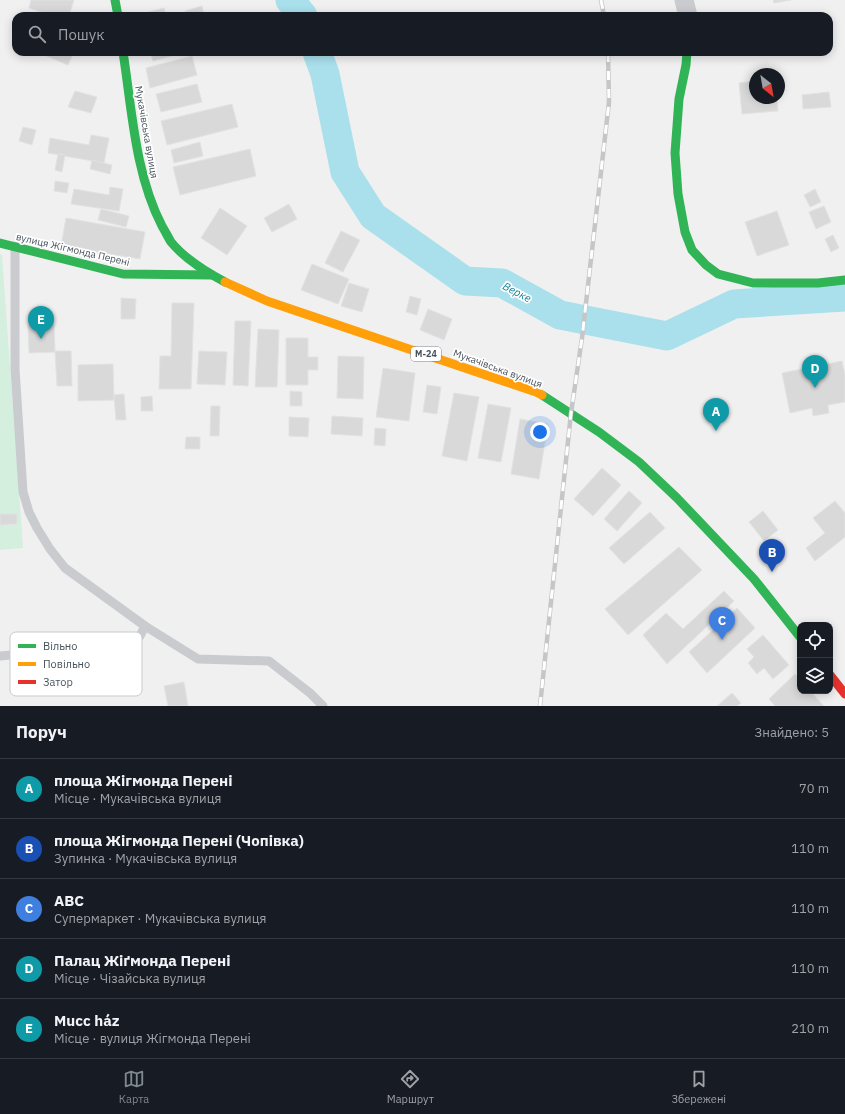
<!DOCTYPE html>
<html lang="uk">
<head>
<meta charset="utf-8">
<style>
	body { margin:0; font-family:"IBM Plex Sans",sans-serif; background:#20242c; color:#f1f3f6 }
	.controls { position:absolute; right:12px; bottom:12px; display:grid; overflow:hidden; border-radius:8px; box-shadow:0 2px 10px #0003 }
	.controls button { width:36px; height:36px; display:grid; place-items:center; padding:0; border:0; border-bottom:1px solid #363941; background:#171b24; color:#f1f3f6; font:20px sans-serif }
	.compass { position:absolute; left:749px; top:68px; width:36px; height:36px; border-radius:50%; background:#171b24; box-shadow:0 2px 10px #0003; rotate:149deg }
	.you { position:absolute; left:540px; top:432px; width:14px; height:14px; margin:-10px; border:3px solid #fff; border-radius:50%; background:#1a73e8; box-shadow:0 0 0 6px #1a73e833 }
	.badge { display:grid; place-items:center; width:26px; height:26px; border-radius:50%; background:#828990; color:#fff; font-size:13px; font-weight:700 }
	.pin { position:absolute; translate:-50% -33px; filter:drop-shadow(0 1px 2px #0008) }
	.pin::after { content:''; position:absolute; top:21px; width:14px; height:12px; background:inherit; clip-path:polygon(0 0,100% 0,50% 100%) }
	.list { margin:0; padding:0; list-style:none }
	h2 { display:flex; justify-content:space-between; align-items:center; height:52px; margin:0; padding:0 16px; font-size:17px }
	h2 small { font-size:13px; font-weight:400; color:#9ea1a6 }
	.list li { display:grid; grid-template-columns:26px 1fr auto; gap:12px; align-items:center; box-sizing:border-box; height:60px; padding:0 16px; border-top:1px solid #363941 }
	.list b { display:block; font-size:15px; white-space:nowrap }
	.list p { margin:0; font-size:13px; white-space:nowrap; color:#9ea1a6 }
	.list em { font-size:13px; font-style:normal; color:#9ea1a6 }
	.icon { flex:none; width:22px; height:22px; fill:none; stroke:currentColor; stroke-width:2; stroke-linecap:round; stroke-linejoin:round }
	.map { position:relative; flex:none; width:845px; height:706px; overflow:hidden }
	.search { position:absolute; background:#171b24; box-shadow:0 2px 10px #0003; left:12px; right:12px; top:12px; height:44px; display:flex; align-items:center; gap:10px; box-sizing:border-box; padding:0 14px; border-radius:12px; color:#9ea1a6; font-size:15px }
	.sheet { height:352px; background:#171b24 }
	nav { display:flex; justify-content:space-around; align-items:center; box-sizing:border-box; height:56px; border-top:1px solid #363941; background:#171b24; font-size:11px; color:#9ea1a6 }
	nav a { display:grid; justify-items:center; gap:2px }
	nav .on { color:#828990 }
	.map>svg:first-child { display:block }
</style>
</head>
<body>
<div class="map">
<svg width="845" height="706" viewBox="0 0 845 706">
	<rect width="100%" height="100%" fill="#f0f0f0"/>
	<!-- green -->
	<polygon fill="#d4efde" points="0,254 2,255 23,548 0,550"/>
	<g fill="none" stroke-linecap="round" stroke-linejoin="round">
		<!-- river -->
		<g stroke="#a9e0ec" stroke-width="29">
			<polyline points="290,0 303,16"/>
			<polyline points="317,52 325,74 345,172 373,216 465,281 502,283 560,315 667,336 734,304 845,297"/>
		</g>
	</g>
	<!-- building -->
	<g fill="#d9d9da" stroke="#e1e2e3">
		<polygon points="31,0 74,0 69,16 54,16 29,8"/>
		<polygon points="773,0 791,0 774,3"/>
		<polygon points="202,6 204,16 186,16 185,11"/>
		<polygon points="164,8 166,16 142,16 141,14"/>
		<polygon points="43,52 74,52 68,65 42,54"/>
		<polygon points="150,52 185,52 153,61"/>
		<polygon points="192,56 197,75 150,88 146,68"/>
		<polygon points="755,81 755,98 777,98 778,111 742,114 739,83"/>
		<polygon points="197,84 202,102 161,112 156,94"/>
		<polygon points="75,91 97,97 91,113 68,107"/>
		<polygon points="829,92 831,107 803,109 802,95"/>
		<polygon points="232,104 238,127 167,145 161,121"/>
		<polygon points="23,127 36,130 32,145 19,141"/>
		<polygon points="91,135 109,138 104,163 48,153 50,138 89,145"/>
		<polygon points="200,142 203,156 174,163 171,150"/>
		<polygon points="250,149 256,176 180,195 173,167"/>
		<polygon points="58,154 65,155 62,172 55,170"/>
		<polygon points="92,160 112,165 110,174 90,169"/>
		<polygon points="55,181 69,183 67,193 54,191"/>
		<polygon points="110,187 123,189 119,211 71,204 74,189 109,195"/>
		<polygon points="815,189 821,202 810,207 804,195"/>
		<polygon points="289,204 297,219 272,232 264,218"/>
		<polygon points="824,206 831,222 816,229 809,212"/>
		<polygon points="220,208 247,226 227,255 201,238"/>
		<polygon points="101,209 129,216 126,227 98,220"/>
		<polygon points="777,211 789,245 757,256 745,222"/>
		<polygon points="66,218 145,232 140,259 61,246"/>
		<polygon points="341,231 360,240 343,272 325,263"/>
		<polygon points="833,235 839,248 831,252 825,239"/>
		<polygon points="312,264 349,279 338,304 301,290"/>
		<polygon points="349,283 369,289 362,312 341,306"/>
		<polygon points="410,296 421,299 417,315 406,312"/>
		<polygon points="121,298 136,299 135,319 121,319"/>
		<polygon points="172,303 194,303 191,389 159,389 160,356 171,356"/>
		<polygon points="428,309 452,319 444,340 420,330"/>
		<polygon points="235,321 251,321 248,386 233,385"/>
		<polygon points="54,324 55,352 29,353 28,325"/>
		<polygon points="258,329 279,330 277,387 255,387"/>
		<polygon points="286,338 308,338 308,357 318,357 318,370 308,370 308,385 286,385"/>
		<polygon points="55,351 71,351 72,386 57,386"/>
		<polygon points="199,351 227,352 225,385 197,384"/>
		<polygon points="338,356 364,357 363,399 337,398"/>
		<polygon points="842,361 845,375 845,402 828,405 829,413 813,416 812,408 790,413 782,373"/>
		<polygon points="113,364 114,400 78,401 78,365"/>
		<polygon points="383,368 415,373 409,421 376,417"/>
		<polygon points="427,385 441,387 437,414 423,412"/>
		<polygon points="290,391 302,392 302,406 290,406"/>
		<polygon points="454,393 479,397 467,461 442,456"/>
		<polygon points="124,394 126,420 116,420 114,395"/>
		<polygon points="152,396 153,411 141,411 141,397"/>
		<polygon points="488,404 511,408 501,462 478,458"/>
		<polygon points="211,406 220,406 219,436 210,436"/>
		<polygon points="332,416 363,418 362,436 331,434"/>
		<polygon points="289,417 309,418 308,437 289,436"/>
		<polygon points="520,419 548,424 539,479 511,474"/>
		<polygon points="375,428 386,429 385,446 374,445"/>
		<polygon points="186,437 200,437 200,449 185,449"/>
		<polygon points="602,468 621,485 593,516 574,499"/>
		<polygon points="629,491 642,503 617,531 604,519"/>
		<polygon points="835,501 845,513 845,537 815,561 806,548 825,533 813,518"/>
		<polygon points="763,511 778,530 764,541 749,522"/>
		<polygon points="650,512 665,528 624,564 609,548"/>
		<polygon points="0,514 17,514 17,524 0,525"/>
		<polygon points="679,547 702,570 628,635 605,609"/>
		<polygon points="724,591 734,601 667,664 643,635 666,613 683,629"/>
		<polygon points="737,608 755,628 707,673 689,652"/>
		<polygon points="763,635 789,665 773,679 764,668 757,674 748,663 754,657 747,649"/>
		<polygon points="795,674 800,680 800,691 810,691 824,706 775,706 769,699"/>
		<polygon points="184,682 188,706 168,706 164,686"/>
		<polygon points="732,693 741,703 737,706 717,706"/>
	</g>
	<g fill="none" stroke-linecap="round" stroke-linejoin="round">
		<!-- lane -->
		<g stroke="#c9cbce" stroke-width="9">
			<polyline points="15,246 15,369 23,492 29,512 37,528 50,549 65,568 145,626 198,659 269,661 310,693 323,706"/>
			<polyline points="0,656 130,644 140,636 145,626"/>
		</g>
		<!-- street -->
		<polyline stroke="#c9cbce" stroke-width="19" points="684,0 688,16"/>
		<!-- fast -->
		<g stroke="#30b455" stroke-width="9">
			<polyline points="115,0 118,16"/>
			<path d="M 123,52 C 132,110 135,174 162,226 C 165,231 168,237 171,242 C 185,259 206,272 225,282"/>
			<polyline points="687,52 686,65 679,99 675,153 678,194 685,232 692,250 706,265 718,274 753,283 818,283 845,280"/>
			<polyline points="0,243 123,274 212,275"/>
			<polyline points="542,395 599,432 639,462 677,498 754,579 800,637"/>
		</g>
		<!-- slow -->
		<polyline stroke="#ff9f0a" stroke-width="9" points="225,282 267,301 536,392 542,395"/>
		<!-- jam -->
		<polyline stroke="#e5322d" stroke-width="9" points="830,675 845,694"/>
		<!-- rail casing -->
		<g stroke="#c4c6c8" stroke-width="4.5">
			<g id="rail">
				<polyline points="601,0 604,16"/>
				<polyline points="540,706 571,413 582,338 609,102 608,52"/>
			</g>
		</g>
		<!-- rail -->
		<use href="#rail" stroke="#fff" stroke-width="3" stroke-dasharray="9" stroke-linecap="butt"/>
	</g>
	<g text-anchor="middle" stroke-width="3.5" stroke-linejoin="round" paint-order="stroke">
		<!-- shield labels -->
		<rect fill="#fff" stroke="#7e868d" stroke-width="1" x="411" y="347" width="30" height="14" rx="3"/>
		<g font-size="9" font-weight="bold" fill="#47525c">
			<text x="426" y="357">М-24</text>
		</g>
		<!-- street labels -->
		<g font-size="10" fill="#47525c" stroke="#fff">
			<text transform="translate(147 132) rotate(80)" y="4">Мукачівська вулиця</text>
			<text transform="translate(73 249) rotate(13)" y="4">вулиця Жігмонда Перені</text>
			<text transform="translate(498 368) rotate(20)" y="4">Мукачівська вулиця</text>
		</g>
		<!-- water labels -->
		<g font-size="11" font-style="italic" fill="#0f7f98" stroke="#fff">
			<text transform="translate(517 292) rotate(28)" y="4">Верке</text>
		</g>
	</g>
	<!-- legend -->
	<rect x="10" y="632" width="132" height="64" rx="6" fill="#fff" stroke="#c8cbce" stroke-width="1"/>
	<rect x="18" y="644" width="18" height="4" fill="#30b455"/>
	<rect x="18" y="662" width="18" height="4" fill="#ff9f0a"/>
	<rect x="18" y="680" width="18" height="4" fill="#e5322d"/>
	<g font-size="11" fill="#47525c">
		<text x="43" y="650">Вільно</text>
		<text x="43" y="668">Повільно</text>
		<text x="43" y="686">Затор</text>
	</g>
</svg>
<div class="controls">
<button><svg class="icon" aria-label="locate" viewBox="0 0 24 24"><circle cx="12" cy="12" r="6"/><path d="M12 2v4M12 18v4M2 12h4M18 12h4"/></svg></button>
<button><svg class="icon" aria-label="layers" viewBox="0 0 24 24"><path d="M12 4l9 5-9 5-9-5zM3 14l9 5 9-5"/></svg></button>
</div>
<svg class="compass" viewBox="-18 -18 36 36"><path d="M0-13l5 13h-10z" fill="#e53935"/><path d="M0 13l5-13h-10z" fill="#9ea1a6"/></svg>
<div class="you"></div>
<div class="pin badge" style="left:716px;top:431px;background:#0f9aa8">A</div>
<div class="pin badge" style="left:772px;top:572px;background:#1a4fb4">B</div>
<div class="pin badge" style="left:722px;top:640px;background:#3f7fe0">C</div>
<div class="pin badge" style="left:815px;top:388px;background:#0f9aa8">D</div>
<div class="pin badge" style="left:41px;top:339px;background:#0f9aa8">E</div>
<div class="search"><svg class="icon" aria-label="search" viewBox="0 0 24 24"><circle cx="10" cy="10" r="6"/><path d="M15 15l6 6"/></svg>Пошук</div>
</div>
<section class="sheet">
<h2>Поруч<small>Знайдено: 5</small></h2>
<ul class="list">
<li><span class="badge" style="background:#0f9aa8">A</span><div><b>площа Жігмонда Перені</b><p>Місце · Мукачівська вулиця</p></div><em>70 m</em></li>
<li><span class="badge" style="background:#1a4fb4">B</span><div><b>площа Жігмонда Перені (Чопівка)</b><p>Зупинка · Мукачівська вулиця</p></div><em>110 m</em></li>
<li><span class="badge" style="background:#3f7fe0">C</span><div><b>ABC</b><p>Супермаркет · Мукачівська вулиця</p></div><em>110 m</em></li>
<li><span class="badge" style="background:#0f9aa8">D</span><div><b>Палац Жіґмонда Перені</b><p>Місце · Чізайська вулиця</p></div><em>110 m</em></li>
<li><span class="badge" style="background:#0f9aa8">E</span><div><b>Mucc ház</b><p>Місце · вулиця Жігмонда Перені</p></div><em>210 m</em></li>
</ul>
</section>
<nav>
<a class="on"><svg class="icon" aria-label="map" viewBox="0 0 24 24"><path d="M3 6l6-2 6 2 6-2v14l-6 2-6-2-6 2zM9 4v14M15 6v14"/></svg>Карта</a>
<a><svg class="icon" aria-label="directions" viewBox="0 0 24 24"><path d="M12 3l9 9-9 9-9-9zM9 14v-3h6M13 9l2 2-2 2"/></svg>Маршрут</a>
<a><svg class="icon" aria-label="saved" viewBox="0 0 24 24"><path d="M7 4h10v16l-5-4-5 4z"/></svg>Збережені</a>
</nav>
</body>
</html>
